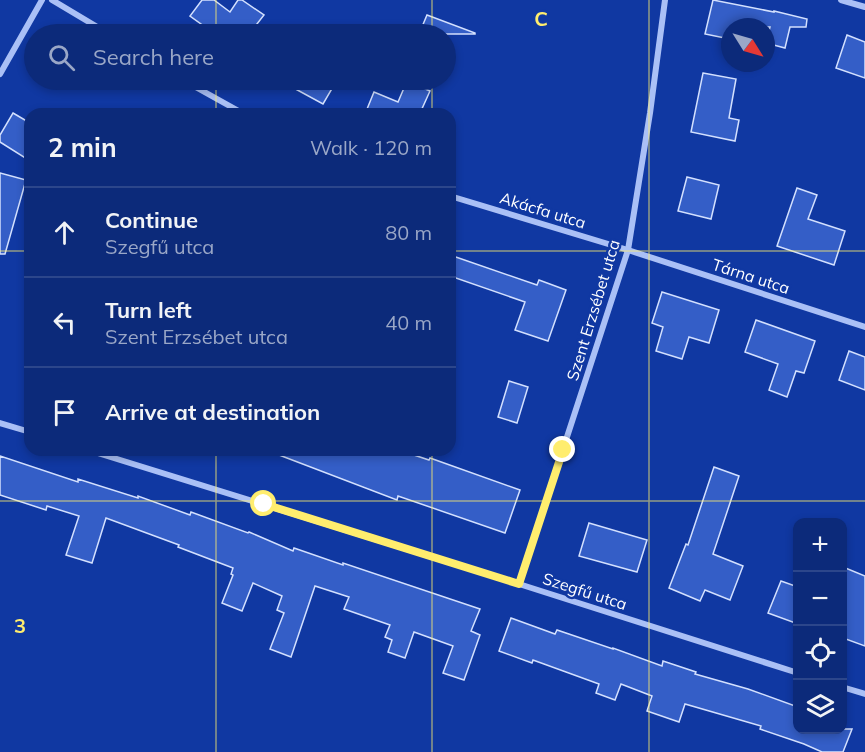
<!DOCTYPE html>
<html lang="en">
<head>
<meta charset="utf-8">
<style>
	body { margin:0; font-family:Mulish,sans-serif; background:#1a3681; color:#f1f3f6 }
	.controls { position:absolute; right:18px; bottom:18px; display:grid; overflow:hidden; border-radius:12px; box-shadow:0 3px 9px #0003 }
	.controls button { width:54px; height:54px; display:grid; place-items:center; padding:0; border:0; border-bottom:2px solid #2c468b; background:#0c2a7a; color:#f1f3f6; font:30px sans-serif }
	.compass { position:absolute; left:721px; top:18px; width:54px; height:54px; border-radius:50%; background:#0c2a7a; box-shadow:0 3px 9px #0003; rotate:127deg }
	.stop { position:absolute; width:18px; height:18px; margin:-14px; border:4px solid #ffed6e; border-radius:50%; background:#fff }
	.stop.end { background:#ffed6e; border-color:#fff; box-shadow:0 2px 6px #0008 }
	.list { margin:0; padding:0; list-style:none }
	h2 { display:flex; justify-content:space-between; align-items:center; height:78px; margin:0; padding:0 24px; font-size:26px }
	h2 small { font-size:20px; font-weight:400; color:#9aa7c7 }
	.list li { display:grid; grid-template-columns:39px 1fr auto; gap:18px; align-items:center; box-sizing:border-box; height:90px; padding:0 24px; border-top:2px solid #2c468b }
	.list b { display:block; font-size:22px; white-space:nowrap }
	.list p { margin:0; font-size:20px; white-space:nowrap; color:#9aa7c7 }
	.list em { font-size:20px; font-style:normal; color:#9aa7c7 }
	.icon { flex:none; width:33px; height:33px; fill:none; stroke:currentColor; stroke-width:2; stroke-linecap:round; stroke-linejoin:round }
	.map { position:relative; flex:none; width:865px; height:752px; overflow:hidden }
	.search { position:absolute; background:#0c2a7a; box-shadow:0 3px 9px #0003; left:24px; top:24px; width:432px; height:66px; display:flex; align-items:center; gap:15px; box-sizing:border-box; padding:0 21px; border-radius:33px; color:#9aa7c7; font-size:22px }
	.panel { position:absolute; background:#0c2a7a; box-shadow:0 3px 9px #0003; left:24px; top:108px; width:432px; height:348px; border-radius:18px }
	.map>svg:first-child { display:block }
</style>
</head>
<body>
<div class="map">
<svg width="865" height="752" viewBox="0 0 865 752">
	<rect width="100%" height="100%" fill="#1038a2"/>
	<!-- building -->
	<g fill="#345ec7" stroke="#d3e0fe" stroke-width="1.5">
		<polygon points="202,0 214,0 230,12 238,0 242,0 264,15 249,34 215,34 190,16"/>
		<polygon points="713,0 774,12 774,11 807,19 806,27 790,27 785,48 766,43 770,27 730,27 730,39 705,34"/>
		<polygon points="427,15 475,33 475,34 419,34"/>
		<polygon points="847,35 865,42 865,78 836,68"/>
		<polygon points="703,73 736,79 729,118 739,120 735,141 691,132"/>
		<polygon points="279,80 337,80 323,104"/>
		<polygon points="407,81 430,91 421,111 427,114 365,114 374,92 398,102"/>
		<polygon points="13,113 30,123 30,161 0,142 0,135"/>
		<polygon points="0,173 26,180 5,254 0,254"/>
		<polygon points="687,177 719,185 711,219 678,211"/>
		<polygon points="797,188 817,195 808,219 845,231 834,265 777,246"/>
		<polygon points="450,255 537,285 539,280 566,290 548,341 515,330 525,302 450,276"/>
		<polygon points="662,292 719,310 709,343 689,337 682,359 656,351 663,327 652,323"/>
		<polygon points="756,320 815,341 804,373 796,371 787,397 769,390 778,364 745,352"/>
		<polygon points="849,351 865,357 865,390 839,380"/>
		<polygon points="509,381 528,387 517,423 498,417"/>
		<polygon points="266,450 399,450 429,460 430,458 520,490 505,533 398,496 397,500"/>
		<polygon points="0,456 78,482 78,479 138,498 138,496 190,515 191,512 248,533 249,532 293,551 294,548 343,565 343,563 480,609 471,631 480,635 464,680 443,673 453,646 414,632 405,658 388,652 392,640 385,637 390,625 344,609 349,597 315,586 291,657 270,649 284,613 277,610 282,596 253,583 242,611 222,603 233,575 231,574 233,568 178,547 179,545 106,518 92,563 66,555 79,516 47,506 46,510 0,495"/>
		<polygon points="714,467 739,476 713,554 743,566 730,600 705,590 700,601 669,588 686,544 688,545"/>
		<polygon points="589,523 647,540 637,572 579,556"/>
		<polygon points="843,567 865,576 865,646 843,638"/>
		<polygon points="781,581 798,587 798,624 768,613"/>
		<polygon points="511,618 555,634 557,630 613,649 613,648 662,666 663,661 696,672 695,674 748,689 798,707 798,729 852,729 843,752 822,752 804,744 760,729 761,726 685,704 679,722 647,711 652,696 621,684 615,700 596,693 599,684 533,660 532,663 499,651"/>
	</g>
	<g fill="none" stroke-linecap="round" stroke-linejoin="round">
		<!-- minor -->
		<g stroke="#aac0f6" stroke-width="6">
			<polyline points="52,0 109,34"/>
			<polyline points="841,0 865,7"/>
			<polyline points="0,74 42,0"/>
			<polyline points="183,80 244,114"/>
			<polyline points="450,196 628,250 865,327"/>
			<polyline points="0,423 30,432"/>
			<polyline points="88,450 519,584 798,673"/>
			<polyline points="519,584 628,250 650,113 665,0"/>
			<polyline points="842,687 865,694"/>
		</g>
	</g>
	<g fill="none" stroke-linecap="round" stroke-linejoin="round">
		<!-- route -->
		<polyline stroke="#ffed6e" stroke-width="8" points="264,504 519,584 563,450"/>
	</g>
	<!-- grid -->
	<path fill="none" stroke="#ffed6e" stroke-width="1.5" stroke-opacity="0.55" d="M 216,0 L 216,34M 432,0 L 432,34M 649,0 L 649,752M 216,80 L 216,114M 432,80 L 432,114M 0,251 L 30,251M 450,251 L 865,251M 216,450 L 216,752M 432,450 L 432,752M 0,501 L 865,501"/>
	<g text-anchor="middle" stroke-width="5" stroke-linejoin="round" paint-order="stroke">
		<!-- street labels -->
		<g font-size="16" fill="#fff" stroke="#1038a2">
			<text transform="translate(543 210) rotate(17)" y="6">Akácfa utca</text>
			<text transform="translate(751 276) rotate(18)" y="6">Tárna utca</text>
			<text transform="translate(593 310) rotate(-73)" y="6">Szent Erzsébet utca</text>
			<text transform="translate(585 591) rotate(18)" y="6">Szegfű utca</text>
		</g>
	</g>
	<g font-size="20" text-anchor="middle" font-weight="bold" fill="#ffed6e" stroke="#1038a2" stroke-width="5" stroke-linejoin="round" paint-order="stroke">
		<text x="541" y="26">C</text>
		<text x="20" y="633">3</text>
	</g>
</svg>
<div class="controls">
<button>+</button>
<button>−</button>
<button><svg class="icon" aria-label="locate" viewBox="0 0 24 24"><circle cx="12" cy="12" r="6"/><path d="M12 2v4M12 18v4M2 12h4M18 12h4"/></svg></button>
<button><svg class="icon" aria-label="layers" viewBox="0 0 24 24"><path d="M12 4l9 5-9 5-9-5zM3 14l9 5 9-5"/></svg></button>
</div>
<svg class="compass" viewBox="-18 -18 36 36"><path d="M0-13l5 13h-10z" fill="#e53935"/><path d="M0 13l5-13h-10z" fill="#9aa7c7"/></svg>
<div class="stop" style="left:264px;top:504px"></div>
<div class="stop end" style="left:563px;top:450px"></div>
<div class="search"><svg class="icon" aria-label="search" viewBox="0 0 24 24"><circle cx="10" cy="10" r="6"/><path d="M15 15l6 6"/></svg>Search here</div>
<section class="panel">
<h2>2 min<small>Walk · 120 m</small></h2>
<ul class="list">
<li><svg class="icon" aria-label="ahead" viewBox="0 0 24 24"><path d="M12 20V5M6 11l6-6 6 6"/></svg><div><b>Continue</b><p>Szegfű utca</p></div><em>80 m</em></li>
<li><svg class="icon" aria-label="left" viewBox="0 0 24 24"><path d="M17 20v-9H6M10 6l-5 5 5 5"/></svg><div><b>Turn left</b><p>Szent Erzsébet utca</p></div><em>40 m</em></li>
<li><svg class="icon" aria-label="arrive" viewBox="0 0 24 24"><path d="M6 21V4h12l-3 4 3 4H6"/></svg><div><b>Arrive at destination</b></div></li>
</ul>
</section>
</div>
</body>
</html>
